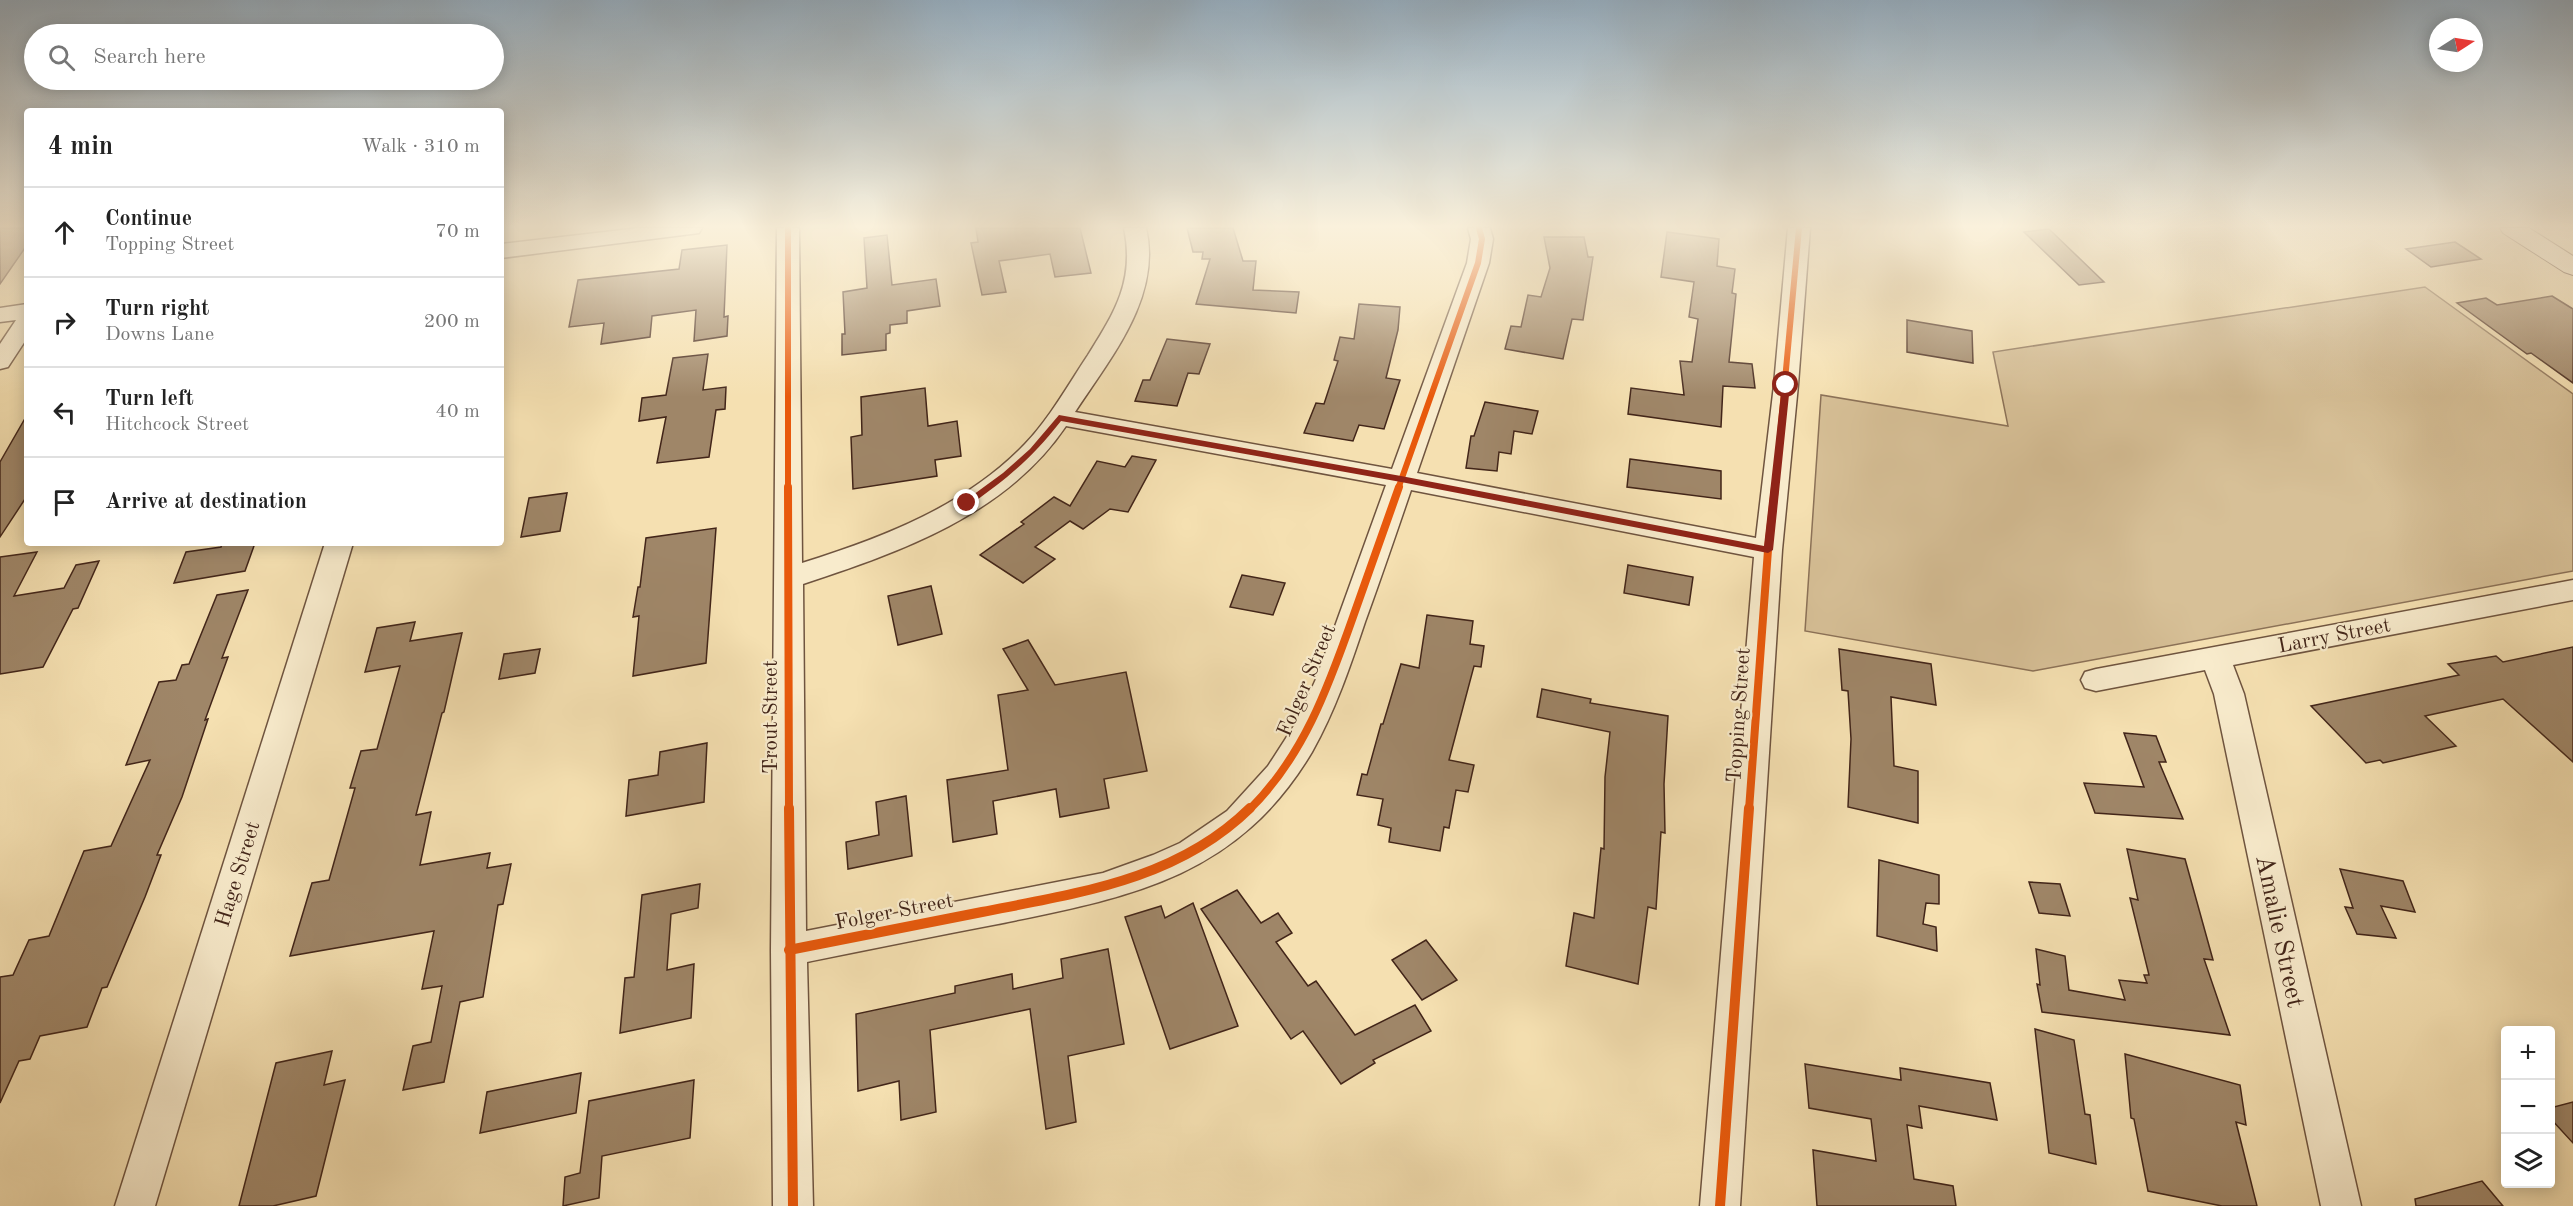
<!DOCTYPE html>
<html lang="en">
<head>
<meta charset="utf-8">
<style>
	body { margin:0; font-family:"Old Standard TT",serif; background:#f6f6f6; color:#222 }
	.controls { position:absolute; right:18px; bottom:18px; display:grid; overflow:hidden; border-radius:6px; box-shadow:0 3px 15px #0003 }
	.controls button { width:54px; height:54px; display:grid; place-items:center; padding:0; border:0; border-bottom:2px solid #e0e0e0; background:#fff; color:#222; font:30px sans-serif }
	.compass { position:absolute; left:2429px; top:18px; width:54px; height:54px; border-radius:50%; background:#fff; box-shadow:0 3px 15px #0003; rotate:78deg }
	.stop { position:absolute; width:18px; height:18px; margin:-14px; border:4px solid #8f2418; border-radius:50%; background:#fff }
	.stop.end { background:#8f2418; border-color:#fff; box-shadow:0 2px 6px #0008 }
	.list { margin:0; padding:0; list-style:none }
	h2 { display:flex; justify-content:space-between; align-items:center; height:78px; margin:0; padding:0 24px; font-size:26px }
	h2 small { font-size:20px; font-weight:400; color:#767676 }
	.list li { display:grid; grid-template-columns:39px 1fr auto; gap:18px; align-items:center; box-sizing:border-box; height:90px; padding:0 24px; border-top:2px solid #e0e0e0 }
	.list b { display:block; font-size:22px; white-space:nowrap }
	.list p { margin:0; font-size:20px; white-space:nowrap; color:#767676 }
	.list em { font-size:20px; font-style:normal; color:#767676 }
	.icon { flex:none; width:33px; height:33px; fill:none; stroke:currentColor; stroke-width:2; stroke-linecap:round; stroke-linejoin:round }
	.map { position:relative; flex:none; width:2573px; height:1206px; overflow:hidden }
	.search { position:absolute; background:#fff; box-shadow:0 3px 15px #0003; left:24px; top:24px; width:480px; height:66px; display:flex; align-items:center; gap:15px; box-sizing:border-box; padding:0 21px; border-radius:33px; color:#767676; font-size:22px }
	.panel { position:absolute; background:#fff; box-shadow:0 3px 15px #0003; left:24px; top:108px; width:480px; height:438px; border-radius:6px }
	.map>svg:first-child { display:block }
</style>
</head>
<body>
<div class="map">
<svg width="2573" height="1206" viewBox="0 0 2573 1206">
	<rect width="100%" height="100%" fill="#f5e0b1"/>
	<filter id="stains"><feTurbulence type="fractalNoise" baseFrequency=".00333" numOctaves="4"/><feColorMatrix values="0 0 0 0 .2 0 0 0 0 .09 0 0 0 0 .02 0 0 0 .5 -.17"/></filter>
	<radialGradient id="worn" r=".72"><stop offset=".6" stop-color="#630" stop-opacity="0"/><stop offset="1" stop-color="#630" stop-opacity=".3"/></radialGradient>
	<!-- green -->
	<polygon fill="#d7c097" stroke="#8c7258" stroke-width="1.5" points="2425,287 2573,394 2573,571 2033,671 1805,631 1821,395 2008,426 1993,352"/>
	<!-- building -->
	<g fill="#9f8668" stroke="#422519" stroke-width="1.5">
		<polygon points="0,228 27,228 27,245 0,284"/>
		<polygon points="976,228 1080,228 1091,273 1055,277 1050,254 999,261 1006,292 982,295 971,243 978,242"/>
		<polygon points="1187,228 1233,228 1243,261 1256,261 1253,290 1299,292 1296,313 1196,304 1210,259 1202,259 1203,252 1193,252"/>
		<polygon points="2049,229 2104,282 2079,285 2024,232"/>
		<polygon points="1667,232 1719,239 1717,266 1735,269 1732,293 1736,294 1729,362 1752,364 1755,388 1723,386 1721,427 1628,414 1631,388 1684,395 1680,361 1692,362 1698,319 1689,317 1694,282 1661,277"/>
		<polygon points="887,235 892,285 936,279 940,306 907,311 907,323 890,325 890,333 886,334 886,350 842,355 842,334 845,334 843,292 867,288 864,238"/>
		<polygon points="1544,237 1584,237 1588,257 1593,257 1583,320 1572,319 1563,359 1505,349 1511,326 1521,327 1528,295 1541,297 1550,268"/>
		<polygon points="2455,242 2481,259 2431,267 2406,249"/>
		<polygon points="727,245 724,317 728,316 727,336 694,341 696,310 652,316 650,337 601,344 604,323 569,327 578,280 679,269 682,250"/>
		<polygon points="2552,296 2573,309 2573,383 2531,353 2527,354 2457,303 2486,298 2497,305"/>
		<polygon points="1359,304 1400,307 1398,330 1386,378 1400,380 1384,429 1359,425 1353,441 1304,433 1316,403 1324,404 1338,361 1334,360 1340,337 1354,339"/>
		<polygon points="1907,320 1972,331 1973,363 1907,352"/>
		<polygon points="1167,339 1210,344 1199,374 1188,373 1177,406 1135,401 1143,380 1150,380"/>
		<polygon points="708,354 703,390 726,387 725,409 716,410 709,457 657,463 666,417 639,421 642,398 666,395 673,358"/>
		<polygon points="925,388 928,426 957,421 961,456 935,460 937,476 853,489 851,437 862,435 861,397"/>
		<polygon points="1485,402 1538,411 1532,434 1514,431 1511,454 1499,452 1497,471 1466,468 1471,436 1474,436"/>
		<polygon points="27,415 27,496 0,537 0,462"/>
		<polygon points="1132,456 1156,460 1128,512 1110,509 1083,529 1070,521 1035,547 1055,559 1023,583 980,555 1024,524 1021,522 1054,497 1070,506 1097,461 1125,467"/>
		<polygon points="1630,459 1721,471 1721,499 1627,487"/>
		<polygon points="567,493 560,531 521,537 529,498"/>
		<polygon points="716,528 706,663 633,676 639,616 633,617 638,587 640,587 646,538"/>
		<polygon points="222,543 255,543 245,571 174,583 186,552 221,547"/>
		<polygon points="37,552 14,596 64,588 76,565 99,561 78,608 73,609 43,667 0,674 0,557"/>
		<polygon points="1628,565 1693,577 1689,605 1624,593"/>
		<polygon points="1242,575 1285,583 1273,615 1230,607"/>
		<polygon points="931,586 942,634 898,645 888,596"/>
		<polygon points="248,590 222,658 228,657 205,720 208,719 182,797 157,855 161,855 145,897 107,987 102,988 87,1027 40,1036 30,1059 19,1061 0,1103 0,977 13,975 29,940 49,936 84,851 111,846 150,760 126,765 159,682 176,680 182,665 189,664 217,595"/>
		<polygon points="1427,615 1473,621 1470,644 1484,646 1481,667 1474,666 1449,760 1474,765 1468,792 1456,790 1449,828 1444,827 1440,851 1389,842 1391,828 1378,825 1383,799 1357,795 1362,774 1367,775 1381,724 1383,724 1401,664 1419,668"/>
		<polygon points="415,622 410,641 462,633 444,712 442,713 416,815 431,812 420,865 490,853 487,868 511,864 503,904 498,905 483,997 460,1002 444,1082 403,1090 413,1046 431,1042 442,986 422,989 434,931 290,956 312,883 329,880 355,788 350,788 361,751 377,749 400,666 365,672 377,628"/>
		<polygon points="1028,640 1055,685 1126,672 1147,771 1104,779 1109,808 1060,817 1056,789 993,801 997,834 953,842 947,780 1008,770 998,695 1028,690 1003,649"/>
		<polygon points="2573,647 2573,762 2503,699 2425,716 2456,746 2383,763 2380,760 2366,763 2311,706 2459,675 2448,664 2496,656 2503,662"/>
		<polygon points="540,649 535,673 499,679 504,654"/>
		<polygon points="1839,649 1931,664 1936,705 1891,697 1894,766 1918,771 1918,823 1848,807 1851,739 1848,691 1842,690"/>
		<polygon points="1542,689 1591,699 1590,703 1668,716 1664,784 1665,833 1661,832 1656,909 1648,907 1638,984 1566,966 1574,913 1594,918 1601,848 1604,849 1605,777 1610,732 1537,717"/>
		<polygon points="2124,733 2156,736 2166,762 2159,762 2183,819 2095,813 2084,783 2144,787"/>
		<polygon points="707,743 704,802 626,816 629,780 658,775 660,752"/>
		<polygon points="906,796 912,856 848,869 846,842 879,835 876,802"/>
		<polygon points="2127,849 2185,859 2213,960 2204,959 2230,1035 2042,1012 2037,984 2040,985 2036,949 2065,956 2069,990 2125,1000 2119,980 2147,983 2144,975 2149,975 2130,898 2138,900"/>
		<polygon points="1879,860 1939,875 1939,904 1926,903 1923,924 1936,927 1937,951 1877,936"/>
		<polygon points="2340,869 2403,881 2415,912 2381,906 2396,938 2357,934 2345,907 2353,908"/>
		<polygon points="2029,882 2060,884 2070,916 2039,913"/>
		<polygon points="700,884 698,908 671,914 667,970 694,964 691,1018 620,1033 625,978 634,977 642,895"/>
		<polygon points="1237,890 1261,923 1278,913 1292,933 1276,942 1308,986 1316,981 1355,1035 1415,1005 1431,1031 1373,1060 1375,1063 1341,1084 1303,1031 1291,1039 1201,909"/>
		<polygon points="1193,903 1238,1026 1170,1049 1125,917 1161,906 1165,918"/>
		<polygon points="1426,940 1457,980 1422,1000 1392,960"/>
		<polygon points="1108,949 1124,1044 1068,1056 1076,1122 1046,1129 1030,1009 930,1030 936,1112 901,1120 899,1081 858,1091 856,1014 955,993 955,986 1012,974 1013,989 1063,978 1061,959"/>
		<polygon points="2035,1029 2074,1040 2085,1114 2090,1115 2096,1164 2049,1153"/>
		<polygon points="332,1051 324,1085 345,1080 316,1196 273,1206 239,1206 276,1063"/>
		<polygon points="2125,1054 2240,1085 2246,1125 2236,1122 2257,1206 2222,1206 2148,1191 2134,1119 2131,1118"/>
		<polygon points="1805,1064 1901,1080 1900,1068 1990,1083 1997,1120 1919,1106 1922,1128 1907,1125 1914,1179 1953,1186 1956,1206 1817,1206 1813,1150 1876,1161 1871,1119 1809,1108"/>
		<polygon points="581,1073 576,1113 480,1133 487,1092"/>
		<polygon points="694,1080 690,1138 602,1156 599,1198 563,1206 565,1177 580,1173 589,1101"/>
		<polygon points="2573,1102 2573,1143 2550,1118 2550,1108"/>
		<polygon points="2482,1181 2503,1206 2416,1206 2415,1199"/>
	</g>
	<g fill="none" stroke-linecap="round" stroke-linejoin="round">
		<!-- minor casing -->
		<g stroke="#6f543f" stroke-width="3">
			<g id="minor">
				<polygon points="639,228 702,228 699,233 691,234 501,258 501,244"/>
				<path d="M 777,228 L 799,228 L 802,563 C 882,538 966,506 1025,444 C 1050,418 1068,385 1088,355 C 1115,312 1135,280 1124,228 L 1146,228 C 1162,297 1111,357 1075,412 L 1392,469 L 1467,263 L 1471,239 L 1468,228 L 1490,228 L 1493,239 L 1489,263 L 1417,473 L 1756,538 L 1774,385 L 1788,228 L 1810,228 L 1798,385 L 1782,550 L 1740,1206 L 1700,1206 L 1754,557 L 1411,490 C 1396,534 1381,578 1365,622 C 1350,667 1335,711 1312,752 C 1237,878 1130,897 998,924 C 934,936 871,949 807,962 L 813,1206 L 773,1206 L 771,950 ZM 1066,426 L 1386,485 L 1316,679 L 1297,721 L 1268,766 L 1227,811 L 1180,843 L 1153,855 L 1103,873 L 806,931 L 803,584 C 900,552 1006,515 1066,426 Z"/>
				<polygon points="27,304 27,338 8,367 0,369 0,344 16,320 0,322 0,308"/>
				<polygon points="325,543 353,543 155,1206 115,1206"/>
				<polygon points="2573,580 2573,600 2233,665 2244,694 2361,1206 2321,1206 2214,694 2205,670 2096,691 2085,688 2081,680 2085,672 2096,669"/>
			</g>
		</g>
		<!-- secondary casing -->
		<g stroke="#422519" stroke-width="2">
			<polygon id="secondary" points="2500,228 2529,228 2573,256 2573,275 2564,272 2503,233"/>
		</g>
		<!-- minor -->
		<use href="#minor" fill="#f8ebcc" fill-rule="evenodd"/>
		<!-- secondary -->
		<use href="#secondary" fill="#f8ebcc" fill-rule="evenodd"/>
		<!-- cycleway-far2 casing -->
		<g stroke="#f8ebcc" stroke-width="9">
			<g id="cycleway-far2">
				<polyline points="788,228 788,489"/>
				<polyline points="1398,489 1478,263 1482,239 1479,228"/>
				<polyline points="1775,489 1799,228"/>
			</g>
		</g>
		<!-- cycleway-far1 casing -->
		<g stroke="#f8ebcc" stroke-width="11">
			<g id="cycleway-far1">
				<polyline points="788,487 789,810"/>
				<path d="M 1249,810 C 1303,757 1328,688 1353,617 C 1368,574 1383,531 1399,487"/>
				<polyline points="1749,810 1768,550 1775,487"/>
			</g>
		</g>
		<!-- cycleway casing -->
		<g stroke="#f8ebcc" stroke-width="14">
			<g id="cycleway">
				<polyline points="789,808 793,1206"/>
				<path d="M 789,950 C 853,937 918,925 982,912 C 1078,893 1177,880 1250,808"/>
				<polyline points="1720,1206 1749,808"/>
			</g>
		</g>
		<!-- cycleway-far2 -->
		<use href="#cycleway-far2" stroke="#e8590c" stroke-width="6"/>
		<!-- cycleway-far1 -->
		<use href="#cycleway-far1" stroke="#e8590c" stroke-width="8"/>
		<!-- cycleway -->
		<use href="#cycleway" stroke="#e8590c" stroke-width="10"/>
	</g>
	<!-- sky -->
	<linearGradient id="sky" x2="0" y2="1"><stop stop-color="#95acbd"/><stop offset="0.57" stop-color="#faf1dc"/><stop offset="1" stop-color="#faf1dc" stop-opacity="0"/></linearGradient>
	<rect width="2573" height="397" fill="url(#sky)"/>
	<!-- route -->
	<path fill="#8f2418" d="M 1786,382 L 1790,385 L 1773,550 L 1768,553 L 1401,482 L 1061,421 C 1031,459 1009,477 970,505 L 962,503 L 1003,473 L 1030,449 L 1059,415 L 1401,476 L 1764,546 L 1782,385 Z"/>
	<g text-anchor="middle" stroke-width="4.5" stroke-linejoin="round" paint-order="stroke">
		<!-- street labels -->
		<g font-size="21" fill="#422519" stroke="#f8ebcc">
			<text transform="translate(2334 635) rotate(-11)" y="7">Larry Street</text>
			<text transform="translate(1306 680) rotate(-67)" y="7">Folger Street</text>
			<text transform="translate(1738 715) rotate(-86)" y="7">Topping Street</text>
			<text transform="translate(770 717) rotate(-90)" y="7">Trout Street</text>
			<text transform="translate(237 874) rotate(-73)" y="7">Hage Street</text>
			<text transform="translate(894 911) rotate(-11)" y="7">Folger Street</text>
		</g>
		<!-- near-street labels -->
		<g font-size="26" fill="#422519" stroke="#f8ebcc">
			<text transform="translate(2281 931) rotate(78)" y="9">Amalie Street</text>
		</g>
	</g>
	<rect width="100%" height="100%" filter="url(#stains)"/>
	<rect width="100%" height="100%" fill="url(#worn)"/>
</svg>
<div class="controls">
<button>+</button>
<button>−</button>
<button><svg class="icon" aria-label="layers" viewBox="0 0 24 24"><path d="M12 4l9 5-9 5-9-5zM3 14l9 5 9-5"/></svg></button>
</div>
<svg class="compass" viewBox="-18 -18 36 36"><path d="M0-13l5 13h-10z" fill="#e53935"/><path d="M0 13l5-13h-10z" fill="#767676"/></svg>
<div class="stop" style="left:1786px;top:385px"></div>
<div class="stop end" style="left:967px;top:503px"></div>
<div class="search"><svg class="icon" aria-label="search" viewBox="0 0 24 24"><circle cx="10" cy="10" r="6"/><path d="M15 15l6 6"/></svg>Search here</div>
<section class="panel">
<h2>4 min<small>Walk · 310 m</small></h2>
<ul class="list">
<li><svg class="icon" aria-label="ahead" viewBox="0 0 24 24"><path d="M12 20V5M6 11l6-6 6 6"/></svg><div><b>Continue</b><p>Topping Street</p></div><em>70 m</em></li>
<li><svg class="icon" aria-label="right" viewBox="0 0 24 24"><path d="M7 20v-9h11M14 6l5 5-5 5"/></svg><div><b>Turn right</b><p>Downs Lane</p></div><em>200 m</em></li>
<li><svg class="icon" aria-label="left" viewBox="0 0 24 24"><path d="M17 20v-9H6M10 6l-5 5 5 5"/></svg><div><b>Turn left</b><p>Hitchcock Street</p></div><em>40 m</em></li>
<li><svg class="icon" aria-label="arrive" viewBox="0 0 24 24"><path d="M6 21V4h12l-3 4 3 4H6"/></svg><div><b>Arrive at destination</b></div></li>
</ul>
</section>
</div>
</body>
</html>
